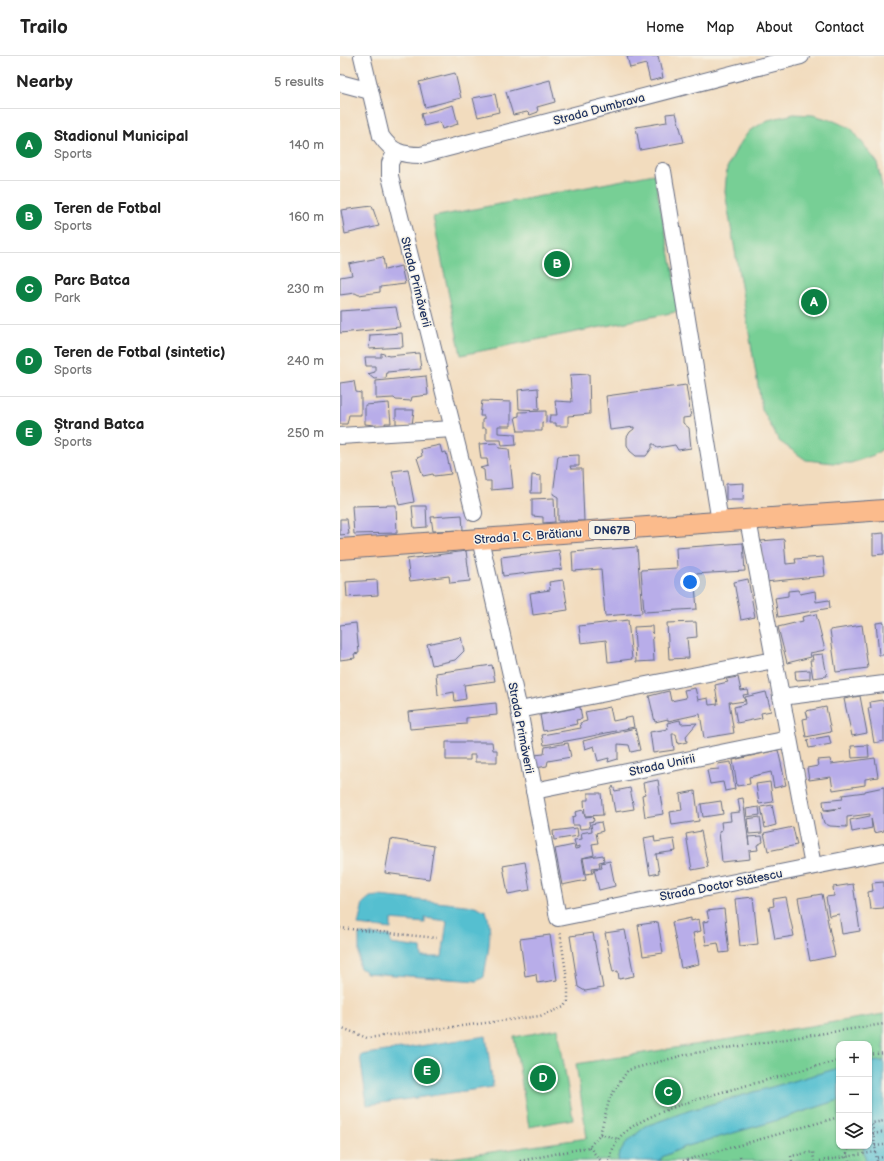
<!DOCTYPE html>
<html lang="en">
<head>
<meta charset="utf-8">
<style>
	body { margin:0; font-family:"Balsamiq Sans",sans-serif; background:#f2f2f2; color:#222 }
	.controls { position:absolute; right:12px; bottom:12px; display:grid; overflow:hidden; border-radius:8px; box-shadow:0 1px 3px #0004 }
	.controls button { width:36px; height:36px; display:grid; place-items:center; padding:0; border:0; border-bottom:1px solid #e0e0e0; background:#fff; color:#222; font:20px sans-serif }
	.you { position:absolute; left:350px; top:526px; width:14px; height:14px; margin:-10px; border:3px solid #fff; border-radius:50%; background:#1a73e8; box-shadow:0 0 0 6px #1a73e833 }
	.badge { display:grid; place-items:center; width:26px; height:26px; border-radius:50%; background:#0b8043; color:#fff; font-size:13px; font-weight:700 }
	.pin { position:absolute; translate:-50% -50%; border:2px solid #fff; box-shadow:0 1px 4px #0006 }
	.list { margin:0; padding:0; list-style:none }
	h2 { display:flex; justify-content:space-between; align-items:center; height:52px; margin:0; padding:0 16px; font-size:17px }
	h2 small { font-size:13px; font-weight:400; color:#767676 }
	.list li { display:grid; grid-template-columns:26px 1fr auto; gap:12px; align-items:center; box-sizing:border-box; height:72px; padding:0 16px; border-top:1px solid #e0e0e0 }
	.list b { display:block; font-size:15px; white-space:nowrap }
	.list p { margin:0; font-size:13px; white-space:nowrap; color:#767676 }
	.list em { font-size:13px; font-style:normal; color:#767676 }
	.icon { flex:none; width:22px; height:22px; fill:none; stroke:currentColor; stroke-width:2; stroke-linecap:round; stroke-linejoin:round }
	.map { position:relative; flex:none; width:544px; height:1105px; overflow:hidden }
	header { display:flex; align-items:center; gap:24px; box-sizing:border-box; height:56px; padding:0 20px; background:#fff; border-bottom:1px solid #e0e0e0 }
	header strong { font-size:19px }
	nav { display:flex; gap:22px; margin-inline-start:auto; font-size:14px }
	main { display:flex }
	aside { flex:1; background:#fff }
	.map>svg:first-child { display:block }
</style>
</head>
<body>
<header>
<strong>Trailo</strong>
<nav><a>Home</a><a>Map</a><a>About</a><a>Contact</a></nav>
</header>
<main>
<aside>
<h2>Nearby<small>5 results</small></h2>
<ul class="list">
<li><span class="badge">A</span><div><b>Stadionul Municipal</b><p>Sports</p></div><em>140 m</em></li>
<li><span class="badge">B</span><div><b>Teren de Fotbal</b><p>Sports</p></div><em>160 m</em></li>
<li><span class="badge">C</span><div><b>Parc Batca</b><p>Park</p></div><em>230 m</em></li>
<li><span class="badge">D</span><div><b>Teren de Fotbal (sintetic)</b><p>Sports</p></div><em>240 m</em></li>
<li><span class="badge">E</span><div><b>Ștrand Batca</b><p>Sports</p></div><em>250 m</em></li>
</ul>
</aside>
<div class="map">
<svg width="544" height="1105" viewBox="0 0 544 1105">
	<rect width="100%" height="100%" fill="#f7f3e8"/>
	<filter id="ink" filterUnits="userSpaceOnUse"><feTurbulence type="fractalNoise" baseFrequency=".025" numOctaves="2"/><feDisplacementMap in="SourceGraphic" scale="8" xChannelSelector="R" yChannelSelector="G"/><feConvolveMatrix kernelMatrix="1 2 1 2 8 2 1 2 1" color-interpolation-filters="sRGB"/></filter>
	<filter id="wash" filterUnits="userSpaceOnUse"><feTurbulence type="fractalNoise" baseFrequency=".012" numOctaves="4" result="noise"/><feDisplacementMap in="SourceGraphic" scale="16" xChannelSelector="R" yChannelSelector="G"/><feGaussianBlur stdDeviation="0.9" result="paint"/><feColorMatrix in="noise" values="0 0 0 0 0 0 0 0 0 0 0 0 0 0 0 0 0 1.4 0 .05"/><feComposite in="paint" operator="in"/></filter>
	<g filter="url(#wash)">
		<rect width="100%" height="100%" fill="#f2dcbe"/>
		<!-- green -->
		<g fill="#77cf95" stroke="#497f7a">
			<polygon points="454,58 473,59 494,65 511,72 537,106 544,140 544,392 534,399 511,407 493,407 466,404 439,385 422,353 385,136 387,112 397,92 409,75 428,64"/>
			<polygon points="314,118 341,255 121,299 93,161"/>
			<polygon points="544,958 544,1005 529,1006 529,988 499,988 499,1012 351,1054 306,1070 286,1087 280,1097 278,1105 90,1105 247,1082 236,1008"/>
			<polygon points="218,973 233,1063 189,1071 174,981"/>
			<polygon points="499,1044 499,1090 523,1090 526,1105 320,1105 322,1101 344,1091 428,1067"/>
		</g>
		<!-- water -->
		<g fill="#54bfd0" stroke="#387797">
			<path d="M 39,840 L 135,850 L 146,855 C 154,875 147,900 144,921 L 137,925 L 27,917 L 19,911 L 19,878 L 50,880 L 51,888 L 81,892 L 82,901 L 102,901 L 107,865 L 85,862 L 85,867 L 51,864 L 51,873 L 18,869 L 23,847 L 30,841 Z"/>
			<polygon points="146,980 153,1031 27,1049 20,999"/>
			<polygon points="544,1005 544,1105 526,1105 523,1090 529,1090 529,1006"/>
			<polygon points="499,1012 499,1044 428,1067 344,1091 322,1101 320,1105 278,1105 280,1097 286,1087 306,1070 351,1054"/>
		</g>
		<g id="blocks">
			<!-- building -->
			<g fill="#b8ade9">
				<polygon points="287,0 318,0 323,22 310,25 306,8 290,12"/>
				<polygon points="115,17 121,42 85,51 79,26"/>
				<polygon points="210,24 215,46 197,51 198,56 190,59 187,56 173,59 166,36"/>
				<polygon points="155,38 159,56 138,61 133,42"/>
				<polygon points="113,49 118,68 102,73 100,66 84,70 81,58"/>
				<polygon points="336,57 344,86 300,94 296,71 327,66 326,58"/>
				<polygon points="32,150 39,170 5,178 1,154"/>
				<polygon points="43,201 45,214 61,210 65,228 40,231 40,236 19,239 15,237 0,239 0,221 12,219 9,208"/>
				<polygon points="56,251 60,271 0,277 0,255"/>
				<polygon points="62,277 63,291 29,293 30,279"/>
				<polygon points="41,297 49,300 79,297 81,313 47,316 46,322 34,323 28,318 35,316 35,310 26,310 25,301 41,301"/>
				<polygon points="249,318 250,358 228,360 228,370 216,370 216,367 209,367 210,359 217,359 215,345 232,346 230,319"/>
				<polygon points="86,320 88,339 72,341 71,345 56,344 54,342 36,343 36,325"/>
				<polygon points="14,325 16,336 21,337 21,359 9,359 7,368 0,368 0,327"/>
				<polygon points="346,329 351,361 343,362 343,367 349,372 351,392 338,394 335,389 317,392 314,388 312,388 312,392 306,400 296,400 290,395 287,389 287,381 290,376 294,373 294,371 270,374 266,340"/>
				<polygon points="198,332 199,354 179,353 178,334"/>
				<polygon points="142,345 171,346 171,370 158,370 158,377 175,378 176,389 162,390 161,384 146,384 146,372 142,372 142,364 144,363 144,360 140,360"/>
				<polygon points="49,347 51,367 45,367 46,373 34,373 34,369 25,368 25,349"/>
				<polygon points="56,354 74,354 72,369 56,368"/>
				<polygon points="206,355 206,367 202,366 202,375 178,375 175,361 179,360 179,356"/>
				<polygon points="157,387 159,392 169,393 173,432 151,434 151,425 145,425 144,414 140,412 148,410 147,403 141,403 139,388"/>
				<polygon points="100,389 102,397 106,396 111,418 94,420 93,418 83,420 77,402 82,400 81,393"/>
				<polygon points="239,399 239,410 230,410 231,413 242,413 244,465 218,465 218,441 213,438 218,400"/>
				<polygon points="68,413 74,446 59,449 52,415"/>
				<polygon points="192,419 201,420 201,437 191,437"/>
				<polygon points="404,427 403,444 386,444 386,428"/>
				<polygon points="214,442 215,466 203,467 203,461 192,460 192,443"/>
				<polygon points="56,449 57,477 14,478 12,450"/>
				<polygon points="72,450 86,450 87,471 74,472"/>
				<polygon points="122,459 123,474 93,475 91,461"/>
				<polygon points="0,463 7,463 9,478 0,479"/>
				<polygon points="544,477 544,498 533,499 533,478"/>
				<polygon points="444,483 446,508 456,507 455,503 483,501 485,520 425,526 421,485"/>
				<polygon points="403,487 405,515 354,518 357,553 304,556 301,514 337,512 336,492"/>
				<polygon points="297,491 302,557 265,560 261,513 233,515 232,496"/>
				<polygon points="219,494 222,513 163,520 161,501"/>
				<polygon points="126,495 130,525 110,527 109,520 70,525 67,503"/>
				<polygon points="408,523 415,561 401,564 394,526"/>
				<polygon points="37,524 38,539 7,541 6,526"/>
				<polygon points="223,524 228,554 193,559 190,537 210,534 209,526"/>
				<polygon points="458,534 460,538 475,535 476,546 489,544 490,552 438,561 435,542 448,540 448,535"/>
				<polygon points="476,558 485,594 470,597 471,601 447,607 438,571 463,565 462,561"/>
				<polygon points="288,564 292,603 268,606 266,584 241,587 239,570"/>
				<polygon points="356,566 357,581 347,582 349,602 329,603 327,567"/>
				<polygon points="544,566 544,599 539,599 536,567"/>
				<polygon points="16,567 19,597 14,598 15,602 0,604 0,569"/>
				<polygon points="522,569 528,612 496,616 490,574"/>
				<polygon points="312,570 314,605 296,606 294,571"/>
				<polygon points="121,581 124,595 115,604 92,609 87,588"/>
				<polygon points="483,598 487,620 473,622 470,604 473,604 472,599"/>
				<polygon points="152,609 155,625 124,629 126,643 115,645 114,636 98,639 96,617"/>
				<polygon points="470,614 470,623 456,624 455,615"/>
				<polygon points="398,621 401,635 408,634 409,638 403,639 405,645 391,647 391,646 389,646 394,677 364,682 360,658 328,665 328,663 315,666 309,640 329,635 331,645 346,642 344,634 355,632 358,644 368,642 369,649 378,648 375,629 388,626 386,623"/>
				<polygon points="426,636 431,655 421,657 422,662 397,667 394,651 406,648 405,641"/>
				<polygon points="520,640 527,677 512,680 504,643"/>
				<polygon points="542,644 544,647 544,685 534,687 528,652 531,652 530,646"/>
				<polygon points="156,647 157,659 126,662 126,668 70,673 68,656"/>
				<polygon points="240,651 242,663 236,664 237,668 203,675 200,659"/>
				<polygon points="270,651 273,665 292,661 294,671 243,682 204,689 202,679 241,672 240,667 247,665 245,656"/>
				<polygon points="486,651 491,676 466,681 463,663 468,662 466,655"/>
				<polygon points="340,664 341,668 357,667 346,680 347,686 338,688 336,678 332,678 334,694 313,697 310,676 328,673 327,667"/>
				<polygon points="295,672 300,694 291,696 289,689 278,688 278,703 268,706 269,702 258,705 254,690 245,693 243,685"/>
				<polygon points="489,680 491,688 469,692 467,684"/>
				<polygon points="106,686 152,686 153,694 157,694 157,706 135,706 135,699 130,699 130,704 106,704"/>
				<polygon points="228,687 231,701 208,705 207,710 196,712 194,699 204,698 205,691"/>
				<polygon points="528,689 529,701 512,702 511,690"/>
				<polygon points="438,694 446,729 434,732 431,716 409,721 410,728 397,730 393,704"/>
				<polygon points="535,702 538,721 525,723 525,729 493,734 491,721 469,724 467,712 478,710 477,704 490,703 491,708"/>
				<polygon points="391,706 395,733 385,735 383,726 370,728 367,714 379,713 378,708"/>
				<polygon points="318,724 323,758 305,761 302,739 305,738 303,727"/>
				<polygon points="430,726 433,746 419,748 416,728"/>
				<polygon points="273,730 275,735 290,732 294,753 275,756 271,734"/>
				<polygon points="544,731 544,775 534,777 531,762 532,772 512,776 510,764 530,760 530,758 507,761 507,771 490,770 484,767 481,756 501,752 484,754 483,745 503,743 502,739 525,736 525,735"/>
				<polygon points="355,735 359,765 332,769 330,756 342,754 340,738"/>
				<polygon points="248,737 261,737 263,759 245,760 244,744 248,744"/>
				<polygon points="403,742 409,789 408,781 422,780 423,786 417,789 418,794 409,795 410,803 382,806 379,776 382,774 381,766 391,765 390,757 400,756 398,743"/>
				<polygon points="381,745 383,758 363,761 361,748"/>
				<polygon points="432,749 436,769 425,772 421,751"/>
				<polygon points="419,751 420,759 407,761 406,753"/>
				<polygon points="243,754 245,761 253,760 254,765 249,766 250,772 240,773 239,769 233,769 232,761 236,760 235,756"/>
				<polygon points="420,761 422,777 409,778 407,763"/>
				<polygon points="261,766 263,775 256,777 258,787 252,788 254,799 242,802 246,824 222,829 215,793 234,789 235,793 240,792 240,790 236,791 234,784 242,783 241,777 252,775 251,768"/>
				<polygon points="453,771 457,789 428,795 424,777"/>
				<polygon points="237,772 238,780 214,784 213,775"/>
				<polygon points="361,775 368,811 352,814 346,778"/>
				<polygon points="314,780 315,786 334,783 336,795 316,798 319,817 310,819 304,782"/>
				<polygon points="51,783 94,790 89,823 45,817"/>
				<polygon points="263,799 264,805 259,806 260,811 252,812 253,817 246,818 243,802"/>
				<polygon points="270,805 275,830 259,834 254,813 262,812 261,807"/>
				<polygon points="185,806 190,834 168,838 163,810"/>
				<polygon points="544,826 544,852 530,853 528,836 533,835 532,827"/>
				<polygon points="513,828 520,875 502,878 499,858 489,860 486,841 494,840 493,831"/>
				<polygon points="482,838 495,900 470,905 458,842"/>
				<polygon points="413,841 418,888 400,890 395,843"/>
				<polygon points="446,841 454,880 435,883 429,851 434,850 433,843"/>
				<polygon points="384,853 389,896 380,897 378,887 366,889 363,866 369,865 367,855"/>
				<polygon points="351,862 351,865 359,863 361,875 353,877 359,908 341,912 332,866"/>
				<polygon points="318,866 323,897 303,900 298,869"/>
				<polygon points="285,874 294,920 279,923 278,915 273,916 265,877"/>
				<polygon points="253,877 263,932 245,935 238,931 230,880"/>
				<polygon points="210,879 217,924 197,927 196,918 185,920 180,883"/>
			</g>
		</g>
	</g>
	<g filter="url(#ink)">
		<use href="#blocks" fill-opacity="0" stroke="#666c80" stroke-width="1"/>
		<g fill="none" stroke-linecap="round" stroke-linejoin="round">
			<!-- minor casing -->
			<g stroke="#666c80" stroke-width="18">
				<g id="minor">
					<path d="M 22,0 L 41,80 C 52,96 61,99 81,99 L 461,0"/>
					<polyline points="0,27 30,35"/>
					<polyline points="56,95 50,107 50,120 134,457"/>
					<polyline points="323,115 380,466"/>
					<polyline points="0,380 113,373"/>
					<polyline points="408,464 473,810"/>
					<polyline points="140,483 179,654 218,862 544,796"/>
					<polyline points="441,641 544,628"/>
					<polyline points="179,654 434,604"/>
					<polyline points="194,735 449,683"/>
				</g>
			</g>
			<!-- major casing -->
			<g stroke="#666c80" stroke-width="22">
				<polyline id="major" points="0,493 544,454"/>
			</g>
			<!-- path -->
			<g stroke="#666c80" stroke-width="2.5" stroke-dasharray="1 3" stroke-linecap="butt">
				<polyline points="0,872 97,882"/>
				<polyline points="0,971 27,982 200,960 225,951 228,945 228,930 220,876"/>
				<polyline points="529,999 544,997"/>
				<polyline points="260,1078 278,1083"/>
				<polyline points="533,1078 544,1076"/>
				<polyline points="535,1090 544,1089"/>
				<polyline points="249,1091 261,1105"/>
				<polyline points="400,1100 401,1105"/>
				<polyline points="537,1102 544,1101"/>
				<polyline points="180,1105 249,1091 260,1078 270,1041 288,1014 348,998 544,968"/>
				<path d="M 269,1105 C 271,1098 274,1088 279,1082 C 303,1053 396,1033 434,1022 C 456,1016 477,1009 499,1005"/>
				<polyline points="343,1105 499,1061"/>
				<polyline points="452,1105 451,1100 473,1096 474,1105"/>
				<polyline points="480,1105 536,1096"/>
				<polyline points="509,1105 506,1101 509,1090"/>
				<polyline points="537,1105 532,1067 544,1065"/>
			</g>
			<!-- minor -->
			<use href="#minor" stroke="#fff" stroke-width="16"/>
			<!-- major -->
			<use href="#major" stroke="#fbbb8c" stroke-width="20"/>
		</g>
	</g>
	<g text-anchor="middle" stroke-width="3" stroke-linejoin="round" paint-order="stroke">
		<!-- shield labels -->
		<rect fill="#f7f3e8" stroke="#5d6a87" stroke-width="1" x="249" y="465" width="46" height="18" rx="3"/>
		<g font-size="11" font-weight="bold" fill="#1b2f5e">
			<text x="272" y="478">DN67B</text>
		</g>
		<!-- street labels -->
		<g font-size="12" fill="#1b2f5e" stroke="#f7f3e8">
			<text transform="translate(259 53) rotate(-15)" y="4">Strada Dumbrava</text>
			<text transform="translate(76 226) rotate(76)" y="4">Strada Primăverii</text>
			<text transform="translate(188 480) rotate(-4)" y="4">Strada I. C. Brătianu</text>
			<text transform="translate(181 672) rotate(79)" y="4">Strada Primăverii</text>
			<text transform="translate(322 709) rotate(-12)" y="4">Strada Unirii</text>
			<text transform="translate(381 829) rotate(-11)" y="4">Strada Doctor Stătescu</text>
		</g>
	</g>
</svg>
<div class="controls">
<button>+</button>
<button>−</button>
<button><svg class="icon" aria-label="layers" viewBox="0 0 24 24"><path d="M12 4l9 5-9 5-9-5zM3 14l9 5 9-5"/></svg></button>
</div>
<div class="you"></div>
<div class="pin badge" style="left:474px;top:246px">A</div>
<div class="pin badge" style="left:217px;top:208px">B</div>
<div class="pin badge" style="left:328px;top:1036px">C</div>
<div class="pin badge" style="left:203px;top:1022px">D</div>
<div class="pin badge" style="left:87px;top:1015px">E</div>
</div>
</main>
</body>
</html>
